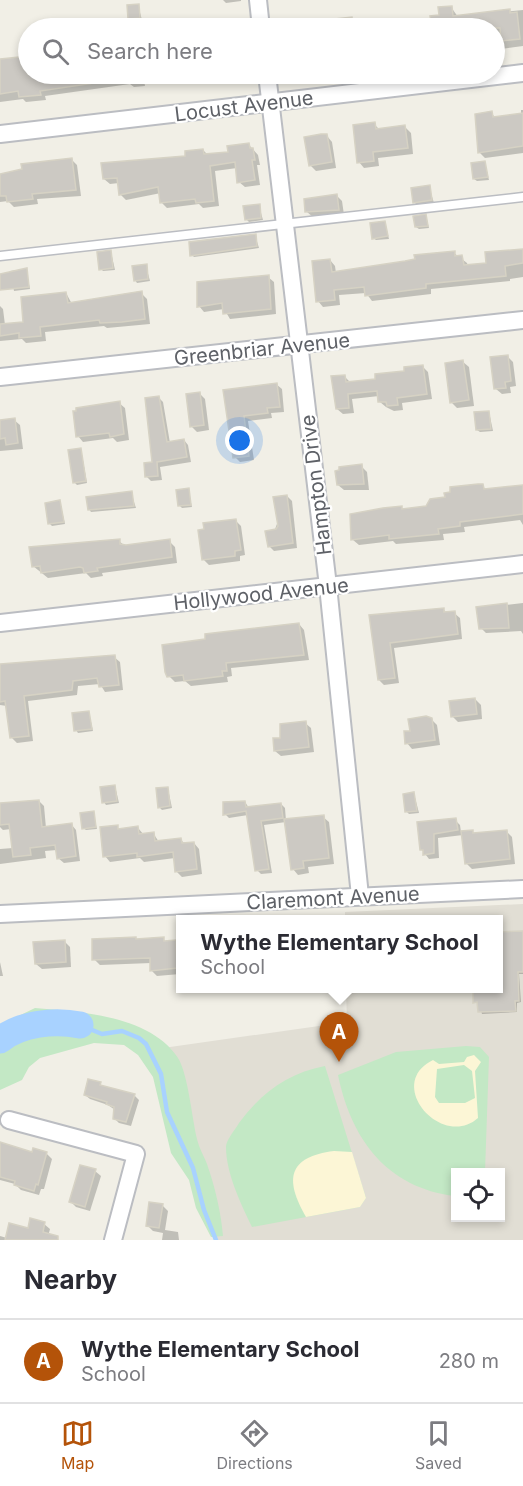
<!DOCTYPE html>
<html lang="en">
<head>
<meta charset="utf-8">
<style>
	body { margin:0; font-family:Inter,sans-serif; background:#f2f2f3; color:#2b2b33 }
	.controls { position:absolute; right:18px; bottom:18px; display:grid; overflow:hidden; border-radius:0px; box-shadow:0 3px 9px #0003 }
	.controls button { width:54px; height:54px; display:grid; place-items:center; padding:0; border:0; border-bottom:2px solid #e1e1e2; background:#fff; color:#2b2b33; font:30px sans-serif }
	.you { position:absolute; left:240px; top:441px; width:21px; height:21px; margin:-15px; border:4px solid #fff; border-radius:50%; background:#1a73e8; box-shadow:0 0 0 9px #1a73e833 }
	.badge { display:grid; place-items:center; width:39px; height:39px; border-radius:50%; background:#b45309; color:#fff; font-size:20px; font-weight:700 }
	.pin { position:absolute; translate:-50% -50px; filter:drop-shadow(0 2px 3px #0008) }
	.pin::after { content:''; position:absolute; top:32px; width:21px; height:18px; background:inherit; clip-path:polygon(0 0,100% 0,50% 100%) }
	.popup { position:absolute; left:176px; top:915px; width:327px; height:78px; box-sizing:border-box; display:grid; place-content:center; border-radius:0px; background:#fff; filter:drop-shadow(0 2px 4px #0005); font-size:20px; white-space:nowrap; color:#7c7c81 }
	.popup b { font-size:22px; color:#2b2b33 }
	.popup::after { content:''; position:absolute; left:50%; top:100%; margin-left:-12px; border:12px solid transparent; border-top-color:#fff }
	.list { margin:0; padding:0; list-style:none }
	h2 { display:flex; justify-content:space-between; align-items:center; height:78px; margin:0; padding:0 24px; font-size:26px }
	h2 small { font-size:20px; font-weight:400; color:#7c7c81 }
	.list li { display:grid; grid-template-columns:39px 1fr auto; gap:18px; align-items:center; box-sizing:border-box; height:84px; padding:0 24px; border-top:2px solid #e1e1e2 }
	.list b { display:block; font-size:22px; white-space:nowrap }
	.list p { margin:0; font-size:20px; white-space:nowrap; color:#7c7c81 }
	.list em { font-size:20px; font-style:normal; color:#7c7c81 }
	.icon { flex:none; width:33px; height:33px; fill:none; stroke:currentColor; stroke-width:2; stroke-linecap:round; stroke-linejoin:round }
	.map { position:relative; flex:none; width:523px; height:1240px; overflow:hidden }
	.search { position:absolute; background:#fff; box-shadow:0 3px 9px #0003; left:18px; right:18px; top:18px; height:66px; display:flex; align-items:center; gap:15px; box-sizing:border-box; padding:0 21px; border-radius:33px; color:#7c7c81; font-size:22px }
	.sheet { height:162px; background:#fff }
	nav { display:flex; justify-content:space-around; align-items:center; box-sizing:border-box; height:84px; border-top:2px solid #e1e1e2; background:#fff; font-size:16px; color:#7c7c81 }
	nav a { display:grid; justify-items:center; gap:3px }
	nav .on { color:#b45309 }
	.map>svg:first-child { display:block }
</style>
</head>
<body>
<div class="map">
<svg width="523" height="1240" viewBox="0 0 523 1240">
	<rect width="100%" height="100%" fill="#f1efe6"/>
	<!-- education -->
	<path fill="#e1ded4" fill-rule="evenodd" d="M 523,904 L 523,1240 L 216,1240 L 149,1050 L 347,1022 L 346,989 L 498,988 L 498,920 L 345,920 L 345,912 ZM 456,1172 L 500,1172 L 500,1218 L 456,1218 Z"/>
	<!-- green -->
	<g fill="#c3e8c5">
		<path d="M 35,1008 C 80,1012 150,1015 178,1058 C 188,1074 192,1118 197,1139 C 199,1148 204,1156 207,1164 C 215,1187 221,1212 223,1236 L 211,1237 L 196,1208 L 189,1180 L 171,1153 L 153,1077 L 138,1055 L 124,1045 L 94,1043 L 40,1058 L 29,1067 L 22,1080 L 0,1090 L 0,1025 Z"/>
		<path d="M 466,1046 L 480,1047 L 489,1057 L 485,1172 L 456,1172 L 455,1196 C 387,1188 351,1139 338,1075 L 396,1052 Z"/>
		<path d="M 325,1066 L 366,1198 L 360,1207 L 252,1227 C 241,1204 226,1173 226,1147 C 226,1140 235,1130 239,1123 C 261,1093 288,1073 325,1066 Z"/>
	</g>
	<!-- sand -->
	<g fill="#fcf6d6" fill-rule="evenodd">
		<path d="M 474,1055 L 481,1062 L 475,1071 L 478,1118 C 442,1150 384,1084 433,1060 L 439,1064 L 464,1062 L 467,1057 ZM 464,1065 L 472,1071 L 475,1098 L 465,1103 L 439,1103 L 435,1097 L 437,1069 Z"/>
		<path d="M 334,1151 L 352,1152 L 366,1198 L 360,1207 L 306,1217 C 284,1179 288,1157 334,1151 Z"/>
	</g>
	<!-- shadow -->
	<g fill="#0003">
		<polygon points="223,0 241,0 241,1 226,3"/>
		<polygon points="138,5 142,20 132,20 130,18"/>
		<polygon points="451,7 458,17 523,10 523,46 494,50 494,28 433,28 432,17 441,16"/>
		<polygon points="351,18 357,28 334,28 333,20"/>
		<polygon points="28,57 28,74 247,74 247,76 171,83 165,77 144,80 145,86 134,87 130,84 45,96 46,100 26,102 23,99 0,102 0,59"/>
		<polygon points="521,110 523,110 523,153 485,158 480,153 476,115 491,113 496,118 521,115"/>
		<polygon points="374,124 380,130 405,127 411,133 413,154 378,158 379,166 364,168 359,162"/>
		<polygon points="327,136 332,142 336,168 316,171 310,165"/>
		<polygon points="249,145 258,155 260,165 257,165 260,185 245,187 239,182 237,168 215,171 219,206 203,208 199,204 167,208 162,203 161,193 126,200 120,194 119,183 110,184 104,179 187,157 203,150 208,155 229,153"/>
		<polygon points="71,159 77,165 81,196 37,199 38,204 14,207 8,201 0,202 0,177"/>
		<polygon points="485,163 489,180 477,181 474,179"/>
		<polygon points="429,187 434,203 417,205 414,202"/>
		<polygon points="336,195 342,201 344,215 313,217 307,212"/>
		<polygon points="259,206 263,220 249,222 246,219"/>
		<polygon points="426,216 429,228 419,229 416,227"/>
		<polygon points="385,222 389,239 376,240 373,238"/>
		<polygon points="255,235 259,248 194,257 192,255"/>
		<polygon points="523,249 523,277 510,279 510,281 431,289 431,294 372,301 366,293 339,295 340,305 323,307 318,301 330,260 335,266 336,273 454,253 467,263 468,266 488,265"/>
		<polygon points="111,252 115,270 103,271 101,269"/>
		<polygon points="146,266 150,281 137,283 135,280"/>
		<polygon points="26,269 30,289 14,291 10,271"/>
		<polygon points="268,277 274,282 276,314 230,319 224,309 204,312 199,306"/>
		<polygon points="66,293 72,304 141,293 147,299 150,324 107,328 104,326 45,332 46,341 26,343 22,339 0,341 0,306 3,309 5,325 25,324"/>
		<polygon points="507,356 513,362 516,386 510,387 511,393 502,394 496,389"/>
		<polygon points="463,362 469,367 474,406 457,408 451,402"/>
		<polygon points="422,366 428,372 432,399 402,403 403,410 394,411 386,407 380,402 379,396 352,399 354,413 343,414 337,409 344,376 350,382 377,380"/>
		<polygon points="276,384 282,389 284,412 271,413 272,418 248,421 254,460 240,462 235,457 225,391"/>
		<polygon points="199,393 205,399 209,430 197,432 191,426"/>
		<polygon points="159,398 163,402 170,443 184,440 188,445 191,462 160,467 162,480 151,481 147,477 154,463"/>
		<polygon points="119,403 125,408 129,440 117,442 113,438 83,442 78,436"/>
		<polygon points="489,412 493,431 480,432 477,430"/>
		<polygon points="14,420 20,425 23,449 0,451 0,421"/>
		<polygon points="81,449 87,483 77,485 74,482"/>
		<polygon points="361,466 367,472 369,490 344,490 338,485"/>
		<polygon points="482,486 487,490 523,486 523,525 520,520 464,527 465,532 443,534 444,540 396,544 393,541 359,545 353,540 351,515 401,507 404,510 427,507"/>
		<polygon points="188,490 192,507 182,508 179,505"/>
		<polygon points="131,493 136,508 91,512 89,509"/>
		<polygon points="287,496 292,501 297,548 274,551 269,546"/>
		<polygon points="60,502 65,524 52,526 50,524"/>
		<polygon points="236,521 241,526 245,555 240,556 240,561 209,565 203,559"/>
		<polygon points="119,541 125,546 169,541 175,547 177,563 102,573 103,576 91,578 86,573 48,578 33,566"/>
		<polygon points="523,603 523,634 521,631 486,633 481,628 478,608"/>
		<polygon points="443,609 447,613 454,613 460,618 462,639 394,648 399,683 384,685 379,680 371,617"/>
		<polygon points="299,624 304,630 309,660 231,668 232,676 227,677 228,682 191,686 185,681 175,682 169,676"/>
		<polygon points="114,657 120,662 123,690 105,692 100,684 78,686 77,695 28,701 33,741 17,743 12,738 7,706 0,705 0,666"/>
		<polygon points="475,699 481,705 482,719 458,722 452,716"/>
		<polygon points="89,713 93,731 78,733 76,730"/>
		<polygon points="431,719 437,725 440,745 412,749 407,743 411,732"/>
		<polygon points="305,723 311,728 314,752 281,756 275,751 282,739"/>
		<polygon points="115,786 119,803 106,805 104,802"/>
		<polygon points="168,789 172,808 162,810 159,807"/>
		<polygon points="414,794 419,813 409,814 407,812"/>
		<polygon points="39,801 44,806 46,828 71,824 76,830 80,861 64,863 58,858 57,850 45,851 46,858 0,864 0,849 13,848 11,829 3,830 0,827 0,804"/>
		<polygon points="245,802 249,808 281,804 285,808 286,821 323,817 329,822 334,864 308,867 309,873 298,875 293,869 286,822 264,825 272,873 261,874 257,870 248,815 229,818 225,814"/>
		<polygon points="93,813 97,829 86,830 83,828"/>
		<polygon points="455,820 460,825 461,832 472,831 475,835 506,831 512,837 515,864 472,869 466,863 463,835 438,838 439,858 429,859 422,850 419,823"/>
		<polygon points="117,827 121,830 138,828 144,835 153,833 159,842 181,840 185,844 194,843 199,849 202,874 182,877 176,871 175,858 144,862 140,858 110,862 105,856"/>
		<polygon points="523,933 523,974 519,974 521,1002 517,1003 517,1012 482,1014 479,1004 475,1002 498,988 498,934"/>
		<polygon points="163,939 166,942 180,941 180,974 157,976 152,971 151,963 100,965 94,959 137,940"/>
		<polygon points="64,941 70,947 71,967 42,969 36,964"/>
		<polygon points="0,962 3,976 0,976"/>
		<polygon points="100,1084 104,1087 134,1095 139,1100 131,1126 119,1123 114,1118 115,1110 108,1105 90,1099 85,1095"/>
		<polygon points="0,1144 33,1154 46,1153 52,1159 44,1189 41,1189 39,1195 21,1190 15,1184 0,1180"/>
		<polygon points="95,1171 101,1176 90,1211 76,1207 71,1202"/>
		<polygon points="162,1205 168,1211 165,1230 178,1232 179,1240 162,1240 163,1233 153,1231 147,1225"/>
		<polygon points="44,1224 50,1229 47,1240 0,1240 0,1236 7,1238"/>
	</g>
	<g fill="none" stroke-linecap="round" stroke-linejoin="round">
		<!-- stream -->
		<polyline stroke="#a8d2ff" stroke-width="4.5" points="80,1025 102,1034 122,1031 139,1038 146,1044 161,1074 167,1112 193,1168 204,1210 216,1240"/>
		<!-- river -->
		<path stroke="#a8d2ff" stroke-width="27" d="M 0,1040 C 21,1023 55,1020 80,1025"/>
	</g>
	<!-- building -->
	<g fill="#ccc9c3" stroke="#d6d2c4" stroke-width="1.5">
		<polygon points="139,4 140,18 128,19 127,5"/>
		<polygon points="452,6 453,16 510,9 510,13 517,12 520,39 501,41 500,28 432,28 430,16 439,15 438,7"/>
		<polygon points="352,17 353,28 318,28 317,21"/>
		<polygon points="28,56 28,74 107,74 107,81 40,91 41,95 19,97 18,91 0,94 0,59"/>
		<polygon points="492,111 493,117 523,113 523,146 478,153 475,114"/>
		<polygon points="375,122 376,129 405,125 408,148 373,152 374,161 357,163 353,125"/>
		<polygon points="321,134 327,134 332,162 309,166 304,137"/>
		<polygon points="249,143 250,148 253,148 255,160 252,160 255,180 237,183 235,162 210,166 214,201 196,203 195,199 160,203 158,187 119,195 117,178 103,179 101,163 185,156 185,151 203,149 204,154 228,152 227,146"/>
		<polygon points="72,158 76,190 32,194 33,199 7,202 6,196 0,196 0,174 22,169 21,164"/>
		<polygon points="485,161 488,177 473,179 471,163"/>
		<polygon points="430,185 432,200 413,203 411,188"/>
		<polygon points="337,194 339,210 305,212 304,199"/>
		<polygon points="260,204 261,218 245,220 243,206"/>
		<polygon points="426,214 428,226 415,227 413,216"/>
		<polygon points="385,221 388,236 372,239 370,223"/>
		<polygon points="256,234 257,246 190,256 189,242"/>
		<polygon points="523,249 523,263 505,266 506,276 426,284 426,288 365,296 364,287 334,290 335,300 316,302 312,261 330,259 332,272 405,261 415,259 414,255 455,251 455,256 462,255 464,265 486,263 485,252"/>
		<polygon points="111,250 113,268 99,270 97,252"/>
		<polygon points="147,264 148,279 134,281 132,266"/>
		<polygon points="27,268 29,287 0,290 0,274"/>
		<polygon points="269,275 271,309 223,314 222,303 197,307 197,282"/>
		<polygon points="142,291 145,319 122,322 100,323 99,320 40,327 41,336 19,338 19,333 0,336 0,324 23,322 21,297 66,292 68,303"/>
		<polygon points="508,355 511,381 505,382 506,388 494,389 490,357"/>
		<polygon points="463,360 469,400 450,403 445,363"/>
		<polygon points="423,365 427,394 397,398 398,405 387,406 386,402 378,402 377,391 348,394 349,408 336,409 331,376 345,375 346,382 375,379 375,374 404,371 404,367"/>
		<polygon points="277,383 280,407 267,408 268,413 244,416 249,456 233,458 223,390"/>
		<polygon points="200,392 204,425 190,427 186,394"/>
		<polygon points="159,396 167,442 184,439 187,457 157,462 158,476 145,477 144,463 152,462 145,398"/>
		<polygon points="120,401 124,434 110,437 109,433 76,437 73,411 76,411 76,408"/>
		<polygon points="489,411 491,429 476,430 474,412"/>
		<polygon points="15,418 18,443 6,445 5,438 0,439 0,420"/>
		<polygon points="81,448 86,481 73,483 68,450"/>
		<polygon points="362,464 364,484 337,485 335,471 339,470 339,467"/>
		<polygon points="478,484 483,484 484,489 523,485 523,514 460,522 460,526 438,529 439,534 389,539 389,535 351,540 350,514 383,508 402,506 402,509 426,506 430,499 445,497 444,493 450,492 450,487"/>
		<polygon points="189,488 191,505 178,506 176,490"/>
		<polygon points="132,491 134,506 88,510 86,497"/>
		<polygon points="287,495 293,543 268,547 265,531 276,529 278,526 273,497"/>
		<polygon points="60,500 64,522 48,524 45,503"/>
		<polygon points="236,519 241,550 235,551 235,556 202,560 198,530 204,529 203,523"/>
		<polygon points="120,539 120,544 126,545 170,539 172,557 97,568 98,571 84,573 83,568 80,567 41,573 40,566 32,567 29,547"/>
		<polygon points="507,603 509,628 479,629 476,607"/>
		<polygon points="444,608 444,612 455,611 458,634 390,643 395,678 378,680 369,615"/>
		<polygon points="299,623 304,655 226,663 227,671 222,671 223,676 184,681 183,675 167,677 165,672 162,645 205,639 205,634"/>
		<polygon points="115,655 119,685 99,687 97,678 73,681 72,690 24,696 29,736 10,738 5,701 0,702 0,664"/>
		<polygon points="475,698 477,714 451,717 449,701"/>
		<polygon points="89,711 92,729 74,731 72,713"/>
		<polygon points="426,716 432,718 435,740 405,744 404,731 410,731 408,719"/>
		<polygon points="306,721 309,747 274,751 273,738 280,738 280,724"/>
		<polygon points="115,785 117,801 102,803 100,787"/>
		<polygon points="168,787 170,806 158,808 156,788"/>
		<polygon points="414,792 417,811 405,812 403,794"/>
		<polygon points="39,800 42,827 72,823 76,856 57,859 55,845 30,848 31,855 13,857 9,824 0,825 0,803"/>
		<polygon points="245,801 246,807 281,803 283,818 261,821 269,869 255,871 246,811 223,815 223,802"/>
		<polygon points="94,811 96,827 82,829 80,813"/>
		<polygon points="324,815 329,858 303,861 304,868 291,870 284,819"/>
		<polygon points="456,818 458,830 434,834 434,853 423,855 423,850 420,850 417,822"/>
		<polygon points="118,825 118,829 138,826 139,834 154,832 155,841 181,838 182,843 194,842 197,869 175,872 173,852 137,857 137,853 103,857 100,827"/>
		<polygon points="473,830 473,833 507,830 510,859 465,864 461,831"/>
		<polygon points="523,931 523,972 518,972 519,1001 515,1001 516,1011 478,1012 477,1002 473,1003 473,988 498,988 498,932"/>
		<polygon points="136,937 136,939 164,937 164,941 176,940 177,968 150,971 150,958 92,960 92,939"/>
		<polygon points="65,940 66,962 35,964 33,942"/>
		<polygon points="88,1079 101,1082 100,1085 135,1094 126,1122 113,1119 114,1107 106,1104 107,1102 84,1095"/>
		<polygon points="0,1142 32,1152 33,1148 47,1152 38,1185 36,1184 34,1191 14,1185 15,1181 0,1177"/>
		<polygon points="80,1165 96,1169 85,1207 69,1202"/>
		<polygon points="149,1202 163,1204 159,1228 146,1226"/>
		<polygon points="30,1218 45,1222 43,1232 58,1236 58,1240 5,1240 9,1223 28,1228"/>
	</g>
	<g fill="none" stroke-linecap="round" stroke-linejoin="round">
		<!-- lane casing -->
		<g stroke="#bbbdc2" stroke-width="11">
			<polyline id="lane" points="0,256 523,197"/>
		</g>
		<!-- street casing -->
		<g stroke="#bbbdc2" stroke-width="20">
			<g id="street">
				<polyline points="258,0 261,28"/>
				<polyline points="267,74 328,586 360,896"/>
				<polyline points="0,134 523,73"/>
				<polyline points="0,377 523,320"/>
				<polyline points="0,623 523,564"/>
				<polyline points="0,914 523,889"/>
				<polyline points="9,1120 136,1154 113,1240"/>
			</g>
		</g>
		<!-- lane -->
		<use href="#lane" stroke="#fff" stroke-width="8"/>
		<!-- street -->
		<use href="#street" stroke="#fff" stroke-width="16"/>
	</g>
	<g text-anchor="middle" stroke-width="4.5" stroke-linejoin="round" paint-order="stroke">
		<!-- street labels -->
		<g font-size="20" fill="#5e6167" stroke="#fff">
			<text transform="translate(244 106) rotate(-7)" y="7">Locust Avenue</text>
			<text transform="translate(262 349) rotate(-6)" y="7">Greenbriar Avenue</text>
			<text transform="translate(316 485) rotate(-97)" y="7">Hampton Drive</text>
			<text transform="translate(261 594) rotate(-6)" y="7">Hollywood Avenue</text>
			<text transform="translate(333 898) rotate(-3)" y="7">Claremont Avenue</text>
		</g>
	</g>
</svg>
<div class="controls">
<button><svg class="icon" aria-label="locate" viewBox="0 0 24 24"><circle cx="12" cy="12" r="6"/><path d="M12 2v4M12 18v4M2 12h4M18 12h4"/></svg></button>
</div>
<div class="you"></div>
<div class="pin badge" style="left:339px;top:1062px">A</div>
<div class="popup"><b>Wythe Elementary School</b>School</div>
<div class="search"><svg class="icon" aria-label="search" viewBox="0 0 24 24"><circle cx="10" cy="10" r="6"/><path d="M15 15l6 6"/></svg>Search here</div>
</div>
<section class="sheet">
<h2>Nearby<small></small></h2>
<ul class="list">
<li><span class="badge">A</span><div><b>Wythe Elementary School</b><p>School</p></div><em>280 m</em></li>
</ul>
</section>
<nav>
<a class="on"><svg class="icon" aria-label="map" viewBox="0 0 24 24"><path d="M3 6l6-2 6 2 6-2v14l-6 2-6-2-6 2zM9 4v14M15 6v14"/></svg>Map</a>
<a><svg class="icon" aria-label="directions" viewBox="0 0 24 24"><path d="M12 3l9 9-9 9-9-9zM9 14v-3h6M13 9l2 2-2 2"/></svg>Directions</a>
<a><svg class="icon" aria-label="saved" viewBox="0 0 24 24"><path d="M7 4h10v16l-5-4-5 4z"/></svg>Saved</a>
</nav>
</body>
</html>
